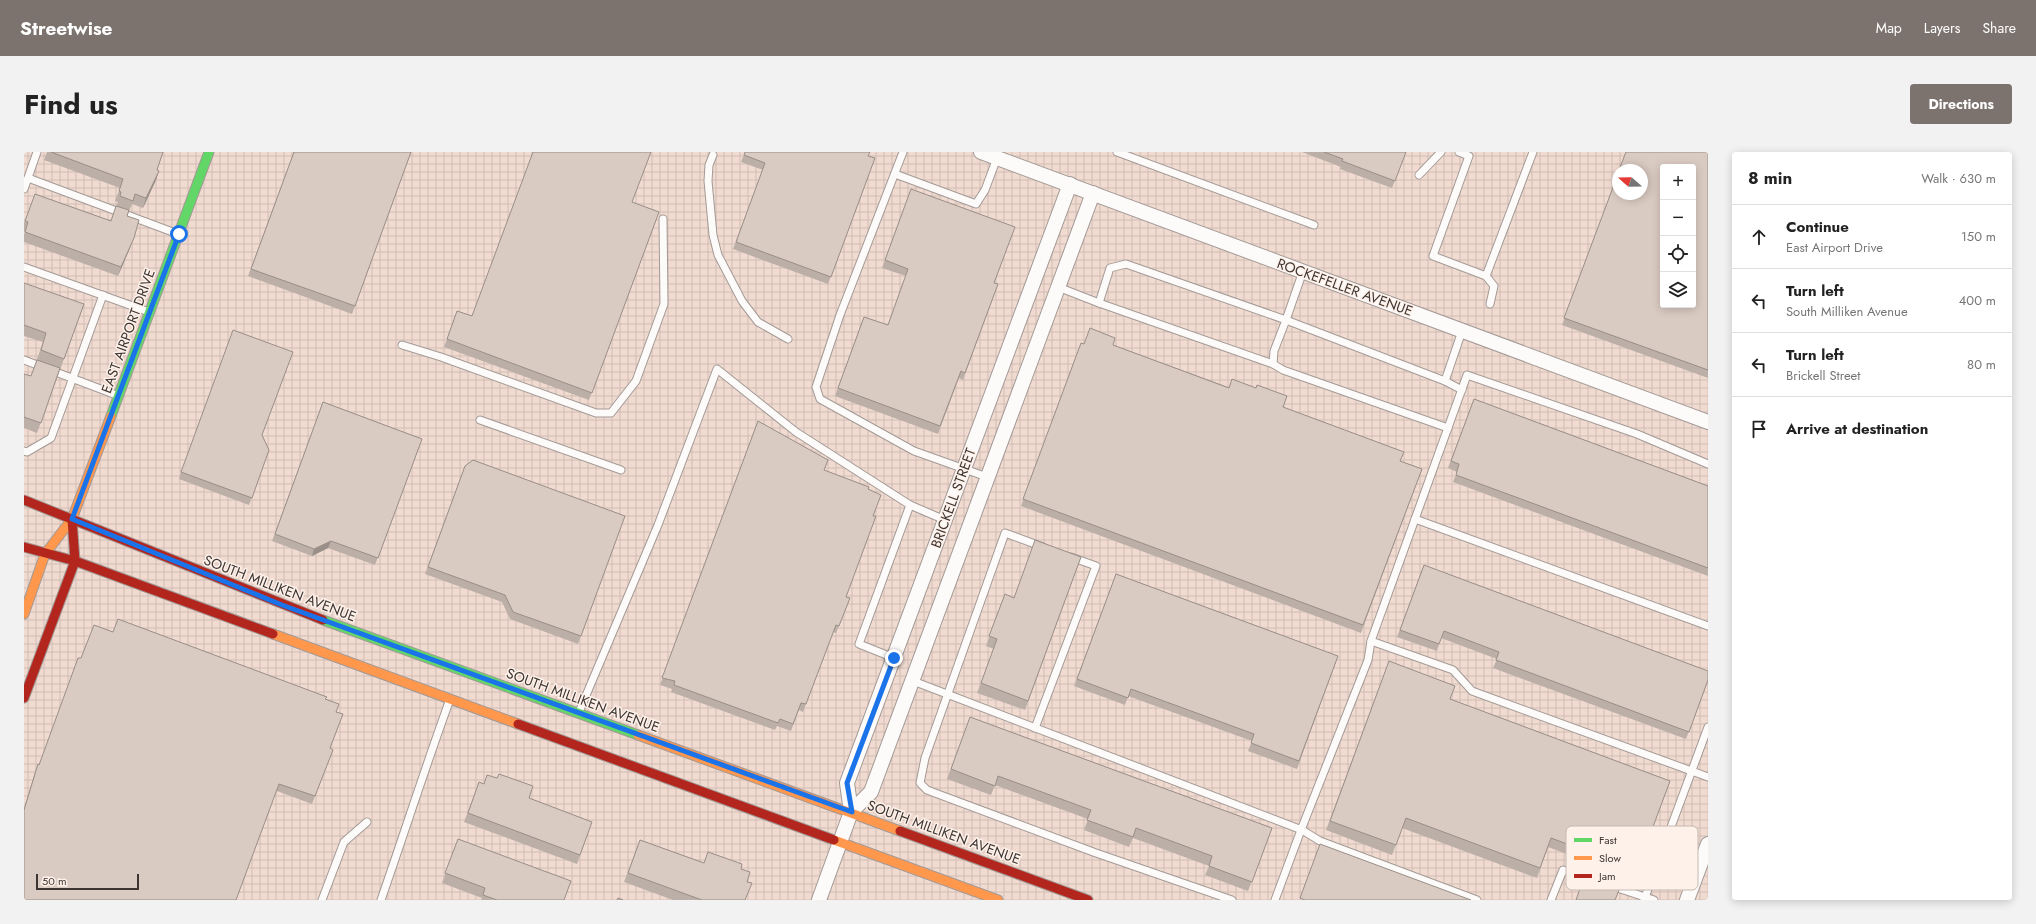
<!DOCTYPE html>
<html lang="en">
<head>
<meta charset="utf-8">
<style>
	body { margin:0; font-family:Jost,sans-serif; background:#f2f2f2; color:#222 }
	.controls { position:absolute; right:12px; top:12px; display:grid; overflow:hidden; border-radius:4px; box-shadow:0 2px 10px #0003 }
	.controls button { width:36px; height:36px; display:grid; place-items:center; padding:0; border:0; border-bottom:1px solid #e0e0e0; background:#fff; color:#222; font:20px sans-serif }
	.compass { position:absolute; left:1588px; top:12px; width:36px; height:36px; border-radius:50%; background:#fff; box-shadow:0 2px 10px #0003; rotate:290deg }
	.scale { position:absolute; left:12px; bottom:10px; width:103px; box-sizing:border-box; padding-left:4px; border:2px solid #3d3531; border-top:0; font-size:11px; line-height:14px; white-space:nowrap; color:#3d3531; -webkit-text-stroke:3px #fef1ea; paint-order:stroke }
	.stop { position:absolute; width:12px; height:12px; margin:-9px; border:3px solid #1a73e8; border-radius:50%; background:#fff }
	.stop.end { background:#1a73e8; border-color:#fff; box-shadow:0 1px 4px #0008 }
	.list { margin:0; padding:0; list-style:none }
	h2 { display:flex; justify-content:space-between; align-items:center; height:52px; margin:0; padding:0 16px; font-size:17px }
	h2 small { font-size:13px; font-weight:400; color:#767676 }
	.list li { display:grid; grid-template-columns:26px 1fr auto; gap:12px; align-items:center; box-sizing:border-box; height:64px; padding:0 16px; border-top:1px solid #e0e0e0 }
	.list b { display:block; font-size:15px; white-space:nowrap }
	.list p { margin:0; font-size:13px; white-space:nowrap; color:#767676 }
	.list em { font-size:13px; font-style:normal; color:#767676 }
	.icon { flex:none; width:22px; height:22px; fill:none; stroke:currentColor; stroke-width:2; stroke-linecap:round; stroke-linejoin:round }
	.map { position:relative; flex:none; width:1684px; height:748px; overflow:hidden; border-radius:4px }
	header { display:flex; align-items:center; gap:24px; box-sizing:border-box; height:56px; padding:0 20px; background:#7c726e; color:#fff }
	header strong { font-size:19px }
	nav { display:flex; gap:22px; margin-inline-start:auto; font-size:14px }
	.intro { display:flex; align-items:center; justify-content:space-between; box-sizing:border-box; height:96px; padding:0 24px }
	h1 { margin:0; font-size:28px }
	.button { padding:10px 18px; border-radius:4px; background:#7c726e; color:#fff; font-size:14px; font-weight:700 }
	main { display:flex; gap:24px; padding:0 24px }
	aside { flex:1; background:#fff; border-radius:4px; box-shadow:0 2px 10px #0003 }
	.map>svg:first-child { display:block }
</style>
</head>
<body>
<header>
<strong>Streetwise</strong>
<nav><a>Map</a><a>Layers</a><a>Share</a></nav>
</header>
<div class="intro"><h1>Find us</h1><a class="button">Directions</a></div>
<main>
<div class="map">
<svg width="1684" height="748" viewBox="0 0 1684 748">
	<defs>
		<pattern id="industrial-grid" width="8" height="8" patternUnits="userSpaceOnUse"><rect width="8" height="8" fill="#f1dbd1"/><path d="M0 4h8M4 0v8" fill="none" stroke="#d0bdb4"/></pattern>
	</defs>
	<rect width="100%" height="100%" fill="#f0e4df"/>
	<!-- industrial -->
	<path fill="url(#industrial-grid)" fill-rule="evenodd" d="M 0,0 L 1684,0 L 1684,748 L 0,748 ZM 1639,15 L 1669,15 L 1669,153 L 1639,153 ZM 1594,18 L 1618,18 L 1618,42 L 1594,42 Z"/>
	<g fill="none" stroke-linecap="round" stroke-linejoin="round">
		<!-- lane casing -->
		<g stroke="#a39a96" stroke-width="9">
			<g id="lane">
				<polyline points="879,0 816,163 792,235 796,247 890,299 963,325"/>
				<polyline points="1093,0 1290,73"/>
				<polyline points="1435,0 1445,4 1409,104 1462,124"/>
				<polyline points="689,3 685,13 684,29 689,83 694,103 718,149 734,170 764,187"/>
				<polyline points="871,22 952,52 961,38 973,6"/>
				<polyline points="1395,23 1417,0"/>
				<polyline points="4,26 154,82"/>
				<polyline points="0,37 13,0"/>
				<polyline points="0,115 125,160"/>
				<polyline points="1279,119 1262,168 1421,229 1438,179"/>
				<polyline points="1034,135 1075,151 1086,116 1102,112 1262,168 1250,199 1249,212 1259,218 1424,276"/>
				<polyline points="1075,151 1249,212"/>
				<polyline points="1466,152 1470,134 1462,124 1509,0"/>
				<polyline points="378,193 417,205 572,261 587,261 612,229 640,152 639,67"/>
				<polyline points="0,208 95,244"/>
				<polyline points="1421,229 1438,238"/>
				<polyline points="456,268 597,318"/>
				<polyline points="0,299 3,300 27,286 79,143"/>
				<polyline points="1391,367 1684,474"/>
				<polyline points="1019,395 981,381 901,606 896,631 903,638 1072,701 1208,748"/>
				<polyline points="1347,489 1429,518 1448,539 1684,625"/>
				<polyline points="870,506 835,492 886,353 921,368"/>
				<polyline points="889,529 1278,678 1296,689 1453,748"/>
				<polyline points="555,560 634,373 693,217 772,280 886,353"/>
				<polyline points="1011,576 1072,414 1047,405"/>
				<polyline points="298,748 320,690 343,670"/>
				<path d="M 357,748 C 380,682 401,616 425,550"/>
				<polyline points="1251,748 1277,678 1344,508 1347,489 1443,223 1613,282 1684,312"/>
				<polyline points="1527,748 1539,718 1630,748"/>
				<polyline points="1620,748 1684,575"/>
			</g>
		</g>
		<!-- street casing -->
		<g stroke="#a39a96" stroke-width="16">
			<g id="street">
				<polyline points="957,0 1684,270"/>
				<polyline points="827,660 823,631 1046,32"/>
				<polyline points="795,748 827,660 847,640 1069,41"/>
				<polyline points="1663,748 1684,692"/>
			</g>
		</g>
		<!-- fast casing -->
		<g stroke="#a39a96" stroke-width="11">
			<g id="fast">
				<polyline points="87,264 185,0"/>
				<polyline points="299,468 614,583"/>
			</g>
		</g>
		<!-- slow casing -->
		<g stroke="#a39a96" stroke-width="11">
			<g id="slow">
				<polyline points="0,462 21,402 48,367 87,264"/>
				<polyline points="249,482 494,572"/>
				<polyline points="614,583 876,679"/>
				<polyline points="810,688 974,748"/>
			</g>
		</g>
		<!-- jam casing -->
		<g stroke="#a39a96" stroke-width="11">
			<g id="jam">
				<polyline points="0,348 299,468"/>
				<polyline points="0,395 51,409 249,482"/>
				<polyline points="0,546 51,409 48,367"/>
				<polyline points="494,572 810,688"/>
				<polyline points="876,679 1064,748"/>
			</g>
		</g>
		<!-- lane -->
		<use href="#lane" stroke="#fdfbfa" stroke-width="7"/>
		<!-- street -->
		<use href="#street" stroke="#fdfbfa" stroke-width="14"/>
		<!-- fast -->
		<use href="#fast" stroke="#63d668" stroke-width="9"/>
		<!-- slow -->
		<use href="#slow" stroke="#ff974d" stroke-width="9"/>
		<!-- jam -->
		<use href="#jam" stroke="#b3261e" stroke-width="9"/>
	</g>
	<!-- wall -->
	<g fill="#bbafa7">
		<polygon points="23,0 139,0 133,18 135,19 132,28 119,56 108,52 103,64 106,96 94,124 0,90 0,82 1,80 0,79 0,71 11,42 87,69 94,50 91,49 96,36 20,8"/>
		<polygon points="270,0 387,0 328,162 224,124"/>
		<polygon points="721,0 844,4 851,6 804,132 709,97 739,18 717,10"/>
		<polygon points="1278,0 1382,0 1368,36 1316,17 1317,15"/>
		<polygon points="1684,0 1684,226 1538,173 1594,22"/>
		<polygon points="887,37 970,131 974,132 939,228 935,226 914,282 811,244 840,165 864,173 882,124 858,116"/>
		<polygon points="608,50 635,60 565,248 420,195 433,159 448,164"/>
		<polygon points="0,131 60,152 13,281 0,276 0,222 7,224 19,190 0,184"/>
		<polygon points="1057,191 1060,192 1089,193 1259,255 1376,309 1398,317 1337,481 997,354"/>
		<polygon points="1450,247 1684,334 1684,424 1429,330 1433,320 1424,316"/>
		<polygon points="299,250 398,287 351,413 304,396 288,404 248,389"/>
		<polygon points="734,269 800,318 844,337 849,364 822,445 826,446 812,481 809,480 779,560 775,558 767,579 753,574 751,578 647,540 648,537 636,533"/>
		<polygon points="238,283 245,298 225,353 155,327 157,320"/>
		<polygon points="441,314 598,371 554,492 486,467 478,450 401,422"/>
		<polygon points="1057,405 1001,558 953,541 970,497 962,494 981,442 990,446"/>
		<polygon points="1400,413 1684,529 1662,587 1469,516 1473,507 1417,486 1413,499 1373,485"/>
		<polygon points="1092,422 1314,504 1273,617 1224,599 1228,589 1104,544 1101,553 1050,534"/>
		<polygon points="89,480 302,547 312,560 306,597 309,598 288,652 253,639 0,748 0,656 11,620 14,612 15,613 57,506"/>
		<polygon points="1365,509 1426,547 1646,629 1609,727 1524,695 1513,726 1378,676 1368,703 1302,678"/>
		<polygon points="946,565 1248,676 1224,739 1181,723 1185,714 1109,686 1105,695 1060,678 1064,667 971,633 967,643 923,627"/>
		<polygon points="455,630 505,646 568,670 553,712 440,670"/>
		<polygon points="434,687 540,748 457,748 458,746 418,731"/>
		<polygon points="616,688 680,711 717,717 723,730 721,748 649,748 600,730"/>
	</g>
	<!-- shaded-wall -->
	<g fill="#998e88">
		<polygon points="135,19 132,28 119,56 122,46"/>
		<polygon points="110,86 106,96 94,124 97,115"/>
		<polygon points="307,389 304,396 288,404 290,397"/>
	</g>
	<!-- building -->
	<g fill="#dacbc2" stroke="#998e88" fill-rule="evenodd">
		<polygon points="27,0 139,0 133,18 135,19 122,46 111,42 109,49 96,44 97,40 95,39 99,27"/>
		<polygon points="270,0 387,0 331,154 227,117"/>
		<polygon points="509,0 627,0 608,50 635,60 568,241 423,187 433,159 448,164"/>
		<polygon points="721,0 846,0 844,4 851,6 807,125 712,90 741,11 720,3"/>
		<polygon points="1300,0 1382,0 1371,29 1318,9 1319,7"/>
		<path d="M 1602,0 L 1684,0 L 1684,218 L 1540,166 L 1594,22 L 1594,42 L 1618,42 L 1618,18 L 1595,18 ZM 1639,15 L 1669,15 L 1669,153 L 1639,153 Z"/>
		<polygon points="887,37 991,75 970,131 974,132 941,221 937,219 916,274 814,236 840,165 864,173 884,117 861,108"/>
		<polygon points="11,42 87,69 92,54 105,58 103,64 115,68 110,86 97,115 1,80 4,70 1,69"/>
		<polygon points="0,131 60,152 40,207 17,198 22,181 0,173"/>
		<polygon points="1066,176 1091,186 1089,193 1205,236 1208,227 1232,236 1233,233 1263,244 1259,255 1380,300 1376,309 1398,317 1339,473 999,347 1057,191 1060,192"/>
		<polygon points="209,178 269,200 238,283 245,298 228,346 157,320"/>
		<polygon points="13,208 36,216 17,271 0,265 0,222 7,224"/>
		<polygon points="1450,247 1684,334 1684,416 1432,323 1435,312 1427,309"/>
		<polygon points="299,250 398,287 354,406 307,389 290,397 251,382"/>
		<polygon points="734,269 804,308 800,318 845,335 844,337 857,343 849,364 852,364 822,445 826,446 815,474 812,473 782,552 777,551 769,572 756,567 754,571 650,533 651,529 638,526"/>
		<polygon points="449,308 601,364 557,484 489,460 481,443 404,415 441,314"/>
		<polygon points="1011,388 1057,405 1004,549 957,531 973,487 965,484 981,442 990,446"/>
		<polygon points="1400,413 1684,519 1684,528 1665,580 1472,508 1475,500 1420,479 1415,492 1376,478"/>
		<polygon points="1092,422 1314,504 1275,609 1227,591 1230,582 1107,537 1104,546 1053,527"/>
		<polygon points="94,467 303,545 301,547 315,552 312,560 319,562 306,596 309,598 291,644 255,632 212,748 0,748 0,658 14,612 15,613 54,506 57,506 70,473 89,480"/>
		<polygon points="1365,509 1431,534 1426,547 1646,629 1613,718 1527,686 1516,716 1382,666 1372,693 1306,669"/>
		<polygon points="946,565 1248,676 1228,730 1185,714 1188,704 1112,676 1109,685 1063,668 1067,658 974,624 971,634 927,617"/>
		<polygon points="475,622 509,634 505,646 568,670 556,703 444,661 455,630 460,632 463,623 473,626"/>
		<polygon points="434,687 547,729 540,748 473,748 459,743 461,736 421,721"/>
		<polygon points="616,688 680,711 684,700 718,712 717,717 726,720 723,730 728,731 721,748 678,748 604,721"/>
		<polygon points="1296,692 1447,748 1281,748 1276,746"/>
		<polygon points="1560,725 1595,738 1591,748 1552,748"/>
		<polygon points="594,746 599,748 593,748"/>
	</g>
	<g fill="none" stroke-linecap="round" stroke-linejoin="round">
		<!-- route -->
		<polyline stroke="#1a73e8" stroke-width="5" points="155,82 48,367 258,453 828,660 823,631 870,506"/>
	</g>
	<g text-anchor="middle" stroke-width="3" stroke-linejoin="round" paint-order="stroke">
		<!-- street labels -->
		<g font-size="14" fill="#3d3531" stroke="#fef1ea">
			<text transform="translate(1321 135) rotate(20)" y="5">ROCKEFELLER AVENUE</text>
			<text transform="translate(104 179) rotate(-70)" y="5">EAST AIRPORT DRIVE</text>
			<text transform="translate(929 346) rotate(-70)" y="5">BRICKELL STREET</text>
			<text transform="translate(256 436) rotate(21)" y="5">SOUTH MILLIKEN AVENUE</text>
			<text transform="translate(559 548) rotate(20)" y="5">SOUTH MILLIKEN AVENUE</text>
			<text transform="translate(920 680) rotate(20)" y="5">SOUTH MILLIKEN AVENUE</text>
		</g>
	</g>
	<!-- legend -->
	<rect x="1542" y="674" width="132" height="64" rx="6" fill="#fef1ea" stroke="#c4b9b2" stroke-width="1"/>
	<rect x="1550" y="686" width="18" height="4" fill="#63d668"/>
	<rect x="1550" y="704" width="18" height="4" fill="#ff974d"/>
	<rect x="1550" y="722" width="18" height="4" fill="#b3261e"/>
	<g font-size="11" fill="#3d3531">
		<text x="1575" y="692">Fast</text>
		<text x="1575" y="710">Slow</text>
		<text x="1575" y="728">Jam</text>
	</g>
</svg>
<div class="controls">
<button>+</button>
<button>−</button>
<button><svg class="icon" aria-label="locate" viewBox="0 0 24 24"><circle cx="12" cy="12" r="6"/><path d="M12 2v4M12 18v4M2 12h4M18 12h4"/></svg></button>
<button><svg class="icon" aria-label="layers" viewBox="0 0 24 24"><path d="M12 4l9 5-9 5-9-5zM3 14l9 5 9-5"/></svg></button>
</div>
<svg class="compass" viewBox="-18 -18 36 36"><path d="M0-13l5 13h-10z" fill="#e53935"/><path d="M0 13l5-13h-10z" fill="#767676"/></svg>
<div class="scale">50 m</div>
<div class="stop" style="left:155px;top:82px"></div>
<div class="stop end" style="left:870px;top:506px"></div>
</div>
<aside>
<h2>8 min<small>Walk · 630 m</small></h2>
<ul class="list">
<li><svg class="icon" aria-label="ahead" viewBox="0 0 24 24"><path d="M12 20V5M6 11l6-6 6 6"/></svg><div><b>Continue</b><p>East Airport Drive</p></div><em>150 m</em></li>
<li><svg class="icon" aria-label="left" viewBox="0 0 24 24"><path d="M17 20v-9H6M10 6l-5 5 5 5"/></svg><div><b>Turn left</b><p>South Milliken Avenue</p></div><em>400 m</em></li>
<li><svg class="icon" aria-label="left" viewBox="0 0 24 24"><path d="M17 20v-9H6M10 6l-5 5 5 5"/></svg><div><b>Turn left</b><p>Brickell Street</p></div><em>80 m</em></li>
<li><svg class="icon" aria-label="arrive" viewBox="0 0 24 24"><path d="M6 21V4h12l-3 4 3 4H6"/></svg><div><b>Arrive at destination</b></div></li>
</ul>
</aside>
</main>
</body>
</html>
